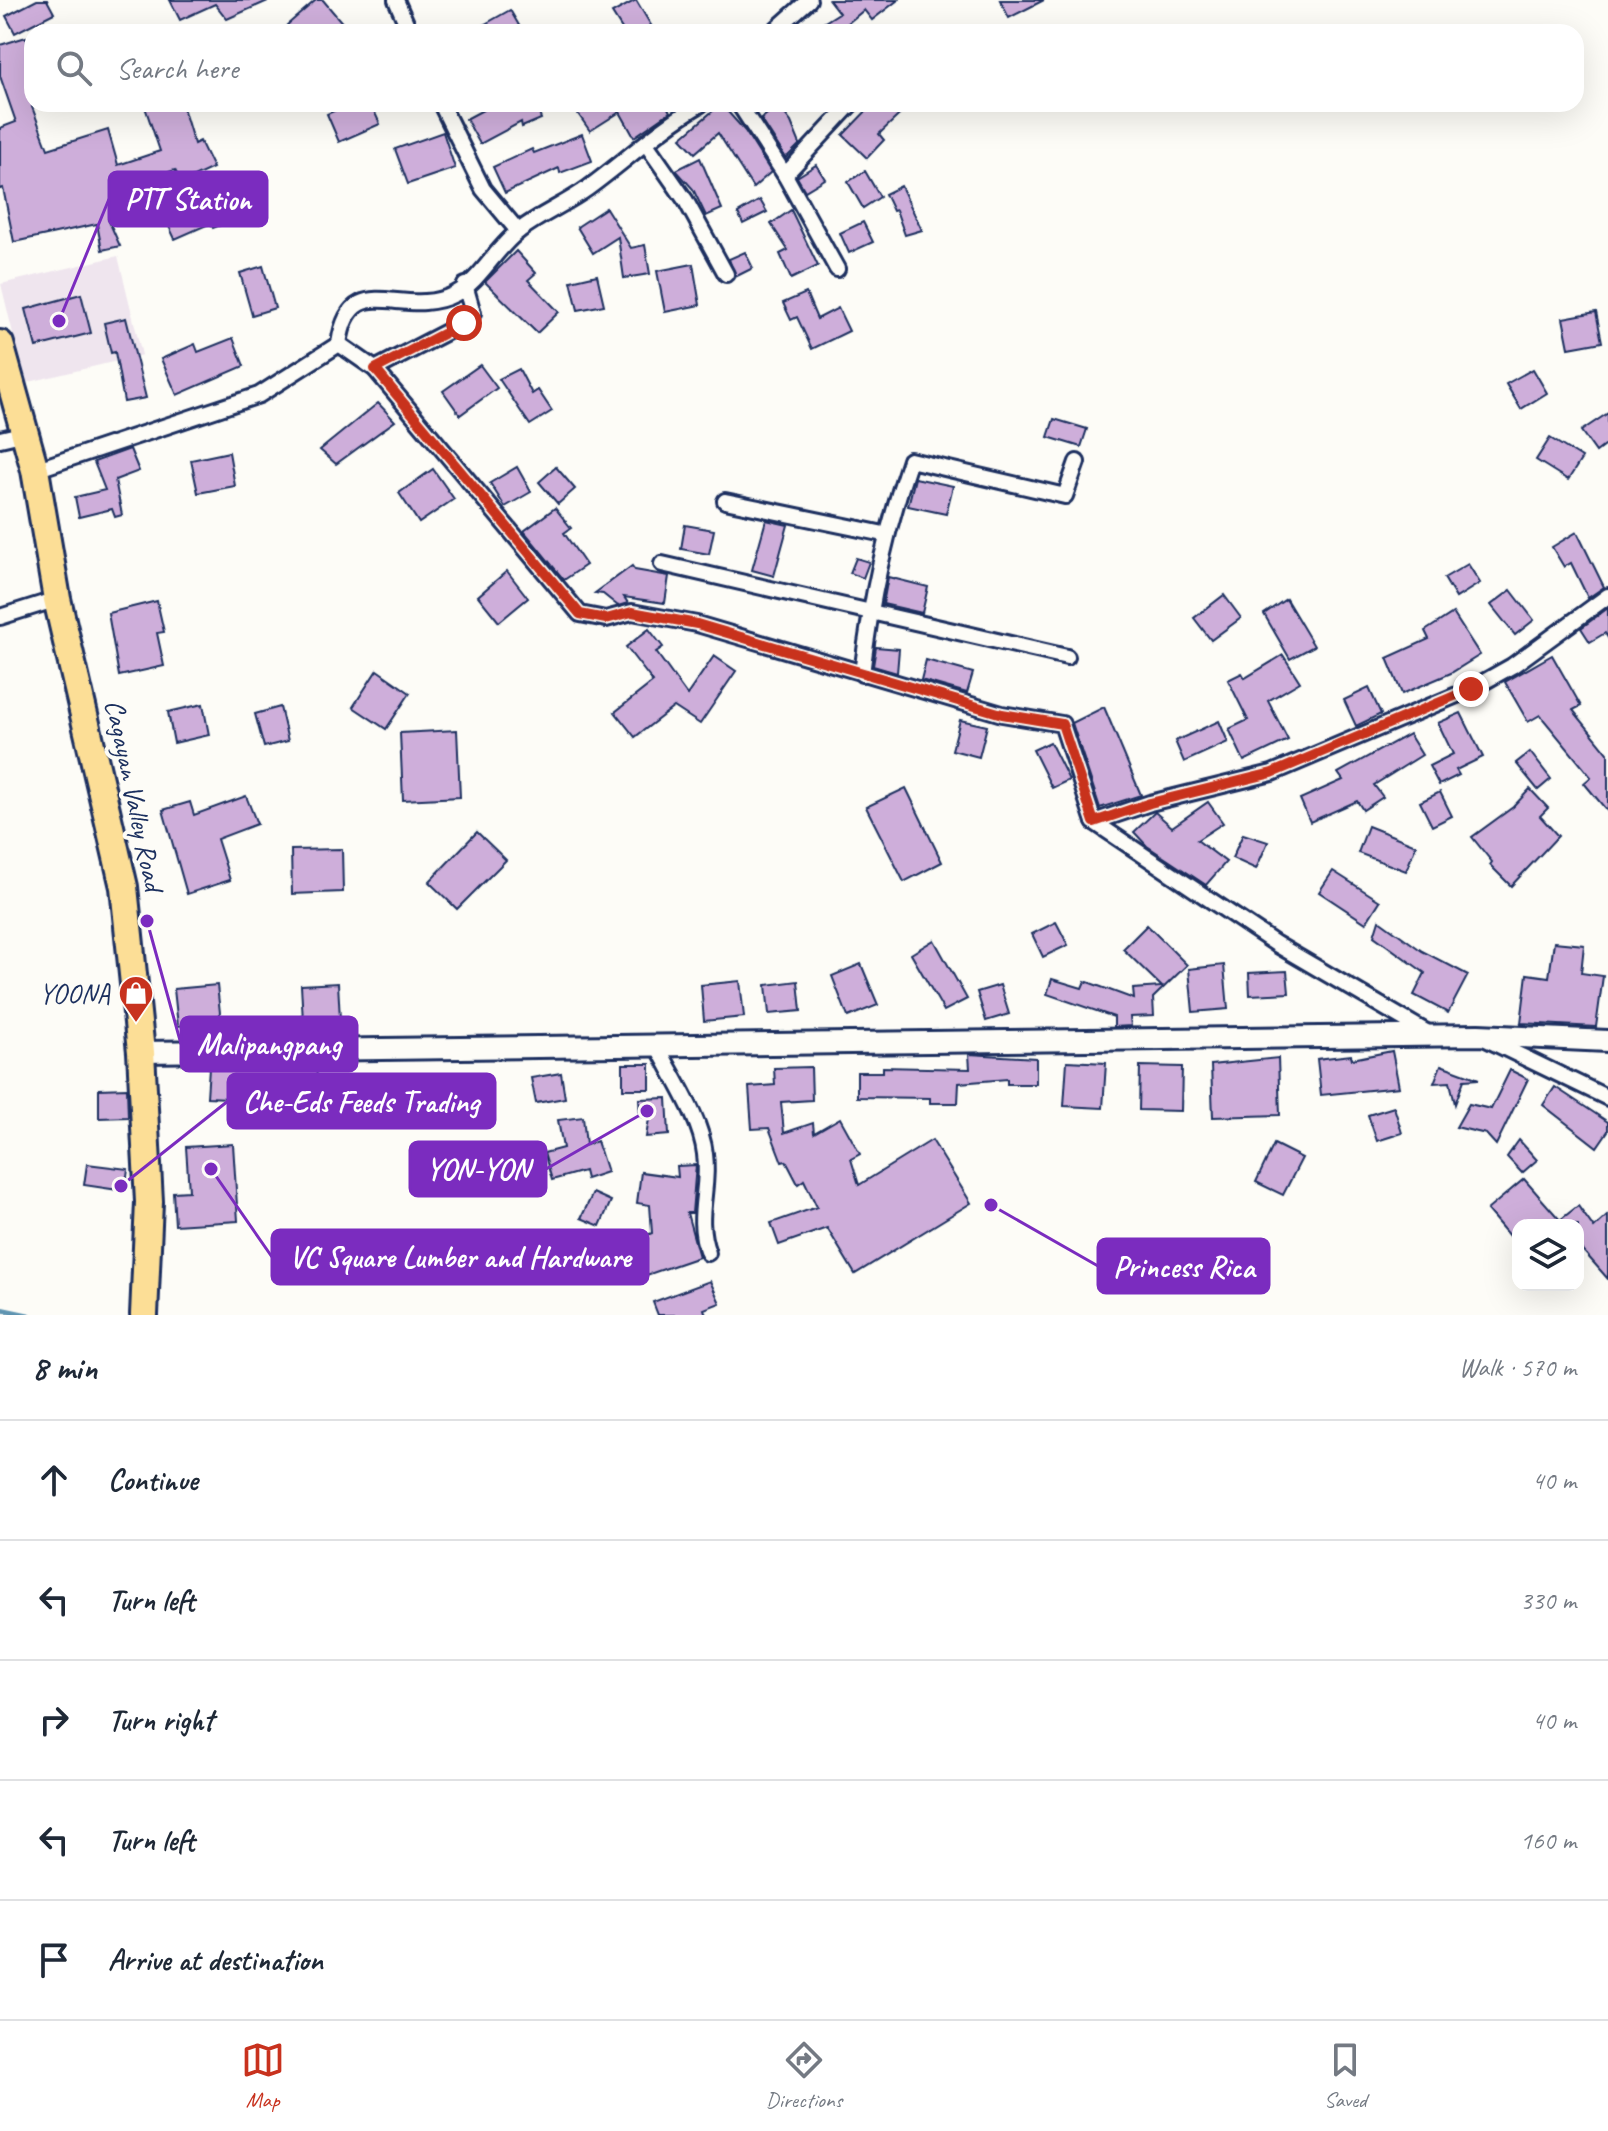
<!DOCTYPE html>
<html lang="en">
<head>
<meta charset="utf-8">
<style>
	body { margin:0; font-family:Caveat,sans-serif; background:#f2f2f3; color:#1f2937 }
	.controls { position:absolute; right:24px; bottom:24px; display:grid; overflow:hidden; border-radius:16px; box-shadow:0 8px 32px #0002 }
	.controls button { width:72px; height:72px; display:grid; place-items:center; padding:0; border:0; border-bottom:2px solid #e0e1e3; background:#fff; color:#1f2937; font:40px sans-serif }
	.stop { position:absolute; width:24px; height:24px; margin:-18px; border:6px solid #c8321e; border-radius:50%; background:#fff }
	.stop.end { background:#c8321e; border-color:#fff; box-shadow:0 2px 8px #0008 }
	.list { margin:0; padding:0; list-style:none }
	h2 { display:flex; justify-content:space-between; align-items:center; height:104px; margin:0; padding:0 32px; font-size:34px }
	h2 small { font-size:26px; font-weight:400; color:#747a83 }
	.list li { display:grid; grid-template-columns:52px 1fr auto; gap:24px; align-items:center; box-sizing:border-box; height:120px; padding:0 32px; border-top:2px solid #e0e1e3 }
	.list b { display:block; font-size:30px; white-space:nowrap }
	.list em { font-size:26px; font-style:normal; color:#747a83 }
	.icon { flex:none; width:44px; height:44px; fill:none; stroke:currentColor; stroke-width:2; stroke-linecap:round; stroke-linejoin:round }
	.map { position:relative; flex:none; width:1608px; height:1315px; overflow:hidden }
	.search { position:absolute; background:#fff; box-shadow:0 8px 32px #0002; left:24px; right:24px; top:24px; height:88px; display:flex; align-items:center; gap:20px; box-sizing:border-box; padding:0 28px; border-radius:24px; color:#747a83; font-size:30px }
	.sheet { height:704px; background:#fff }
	nav { display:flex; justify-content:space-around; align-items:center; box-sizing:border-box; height:112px; border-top:2px solid #e0e1e3; background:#fff; font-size:22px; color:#747a83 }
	nav a { display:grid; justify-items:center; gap:4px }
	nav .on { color:#c8321e }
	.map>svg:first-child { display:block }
</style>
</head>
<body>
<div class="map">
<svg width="1608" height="1315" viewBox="0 0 1608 1315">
	<rect width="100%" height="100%" fill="#fdfcf7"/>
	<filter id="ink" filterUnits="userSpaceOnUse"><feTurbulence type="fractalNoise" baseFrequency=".0125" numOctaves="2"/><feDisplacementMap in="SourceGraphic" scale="16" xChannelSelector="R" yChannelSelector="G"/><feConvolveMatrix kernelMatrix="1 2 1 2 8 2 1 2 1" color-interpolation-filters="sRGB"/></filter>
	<g filter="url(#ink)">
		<!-- built -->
		<polygon fill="#efe5ee" points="118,256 142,355 25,383 1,284"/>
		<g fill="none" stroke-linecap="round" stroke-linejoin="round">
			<!-- stream -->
			<polyline stroke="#5e94b1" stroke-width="5" points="0,1309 28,1315"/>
		</g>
		<!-- building -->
		<g fill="#ceaeda" stroke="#1b2f5e" stroke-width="2">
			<polygon points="37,0 47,0 54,13 15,33 6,16"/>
			<polygon points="170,0 270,0 227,19 215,4 180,20"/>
			<polygon points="316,0 323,0 350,32 294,32 287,25"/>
			<polygon points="636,0 655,32 624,32 612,13"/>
			<polygon points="829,0 898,0 872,20 864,10 837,32 809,32 839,13"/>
			<polygon points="1000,0 1044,0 1009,18"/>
			<polygon points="510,10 520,27 511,32 471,32"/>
			<polygon points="26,37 32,57 32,107 48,149 108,130 118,165 160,151 144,104 182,104 194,144 200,141 213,168 181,183 175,170 124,187 129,209 108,219 120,246 102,250 97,224 14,242 3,188 0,189 0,128 16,122 0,76 0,45"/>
			<polygon points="349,104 371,104 380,124 339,142 327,114"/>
			<polygon points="494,104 535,104 541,119 522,127 521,122 480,144 466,119"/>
			<polygon points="586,104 666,104 670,112 634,137 620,112 590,131 576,111"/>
			<polygon points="721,104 745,131 771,172 753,188 718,133 695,153 681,138"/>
			<polygon points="873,104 911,104 879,134 884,140 867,158 843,135"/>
			<polygon points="778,105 791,122 800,144 786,158 761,119"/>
			<polygon points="443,132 455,168 408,184 395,149"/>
			<polygon points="582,134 592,161 560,173 559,168 505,193 493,167 532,149 534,153"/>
			<polygon points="700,158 722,209 706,216 693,189 676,170"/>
			<polygon points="816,165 825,179 805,191 797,177"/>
			<polygon points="865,171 880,197 863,208 848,182"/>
			<polygon points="901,186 922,230 905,235 896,210 893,211 885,194"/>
			<polygon points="221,195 231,221 213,228 211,223 175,239 165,218"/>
			<polygon points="760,200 767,212 743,224 738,213"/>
			<polygon points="606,208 631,248 645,245 650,274 624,278 618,237 593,253 577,227"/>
			<polygon points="791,210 818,266 791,279 780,254 788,250 771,224"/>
			<polygon points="863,222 873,242 849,253 840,233"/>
			<polygon points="516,251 536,273 528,280 559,312 537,333 485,282"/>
			<polygon points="745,252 753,268 735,277 729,259"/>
			<polygon points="693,264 700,305 665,312 657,271"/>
			<polygon points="263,266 275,308 252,315 240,273"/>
			<polygon points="597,275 604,305 578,310 571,281"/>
			<polygon points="806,293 817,319 838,308 849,331 812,349 797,317 791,320 783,303"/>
			<polygon points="81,294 91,333 36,347 26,309"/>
			<polygon points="1596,312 1602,342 1569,348 1563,318"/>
			<polygon points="126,318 146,398 124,402 115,352 111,353 104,323"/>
			<polygon points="233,338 244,366 177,395 161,359 195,344 198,352"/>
			<polygon points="480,365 497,388 460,415 443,391"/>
			<polygon points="519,369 532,394 538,390 552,411 530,425 499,379"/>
			<polygon points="1533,369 1547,393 1521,409 1506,384"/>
			<polygon points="378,403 395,421 336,464 320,450"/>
			<polygon points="1608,413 1608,443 1596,452 1581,431"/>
			<polygon points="1054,419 1087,429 1081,447 1048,437"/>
			<polygon points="1550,438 1582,458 1568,480 1536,460"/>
			<polygon points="130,449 139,471 115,480 122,515 115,517 112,509 79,517 75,497 105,490 94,462"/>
			<polygon points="229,452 235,486 198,493 191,460"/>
			<polygon points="517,467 531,492 505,507 490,483"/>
			<polygon points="556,467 575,489 558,504 539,482"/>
			<polygon points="433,469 454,499 419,523 399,493"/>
			<polygon points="915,478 953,486 946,514 908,506"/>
			<polygon points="555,508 571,528 564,533 586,565 564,580 524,531"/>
			<polygon points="766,520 788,525 774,576 752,570"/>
			<polygon points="685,525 714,530 709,554 681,549"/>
			<polygon points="1577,532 1604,587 1588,598 1571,563 1564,567 1552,547"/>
			<polygon points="856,558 869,562 863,578 850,573"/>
			<polygon points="1468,564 1480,583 1456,598 1444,578"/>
			<polygon points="632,566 635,570 669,576 665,603 624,597 628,603 618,606 603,594 595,593"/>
			<polygon points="507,571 528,598 499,622 478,596"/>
			<polygon points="888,577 928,587 922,613 883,604"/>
			<polygon points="1511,590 1534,620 1515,635 1491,605"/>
			<polygon points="1224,595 1241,618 1211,640 1194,618"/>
			<polygon points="1286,599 1314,646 1290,659 1264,614"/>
			<polygon points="157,601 164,632 157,633 164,666 119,676 108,613"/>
			<polygon points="1608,608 1608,638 1605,633 1590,642 1581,628"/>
			<polygon points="1453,613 1480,655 1451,673 1402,694 1387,658 1429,639 1425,631"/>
			<polygon points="649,629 663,647 656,652 687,695 714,656 736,671 700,724 674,707 635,737 615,712 653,682 626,647"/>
			<polygon points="876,647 899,649 897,673 873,666"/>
			<polygon points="1283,655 1300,682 1268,701 1288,740 1244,761 1229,729 1248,720 1228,680 1242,673 1245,678"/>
			<polygon points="1552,655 1581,706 1573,710 1608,753 1608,812 1584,783 1591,777 1540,715 1528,722 1505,682"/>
			<polygon points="926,660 973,673 967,693 921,680"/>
			<polygon points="377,670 410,693 386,729 353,707"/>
			<polygon points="1369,688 1381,714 1356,726 1344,700"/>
			<polygon points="203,704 209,735 174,743 168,712"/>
			<polygon points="280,707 288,741 264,747 255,714"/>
			<polygon points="1104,707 1141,795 1100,808 1072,723"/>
			<polygon points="1461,713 1483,757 1456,770 1459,775 1439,785 1429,766 1453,754 1438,723"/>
			<polygon points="960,720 987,726 979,757 952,750"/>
			<polygon points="1219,721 1228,742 1184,762 1175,741"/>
			<polygon points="457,730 460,797 403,800 400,733"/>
			<polygon points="1409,734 1422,755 1374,785 1383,797 1363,810 1357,801 1310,822 1300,799 1343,780 1338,773"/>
			<polygon points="1050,742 1069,780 1052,788 1033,750"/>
			<polygon points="1530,752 1551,779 1538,790 1516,763"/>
			<polygon points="906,788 942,862 904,882 866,807"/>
			<polygon points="1530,789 1548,808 1540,816 1558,836 1511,886 1490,865 1492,862 1472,837 1513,807"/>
			<polygon points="1440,792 1452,816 1432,826 1420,802"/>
			<polygon points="246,796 257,824 217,839 230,880 187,894 163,810 190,802 194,815"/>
			<polygon points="1208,802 1223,823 1197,840 1226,862 1206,885 1147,846 1134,832 1155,812 1172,827"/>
			<polygon points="1368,826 1416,845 1406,871 1358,853"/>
			<polygon points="477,832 506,860 457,909 429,882"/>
			<polygon points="1243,834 1268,842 1256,869 1232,858"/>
			<polygon points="342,849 343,892 292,894 291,850"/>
			<polygon points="1333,871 1380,901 1366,923 1319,892"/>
			<polygon points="1379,920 1422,951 1468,975 1448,1013 1414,995 1425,973 1374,936"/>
			<polygon points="1056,922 1068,945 1043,957 1032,934"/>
			<polygon points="1147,925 1187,965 1153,998 1154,1016 1130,1017 1131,1026 1114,1027 1114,1017 1047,994 1052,979 1082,988 1085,981 1134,999 1133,989 1162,987 1123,949"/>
			<polygon points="934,940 967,999 944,1011 911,954"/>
			<polygon points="1554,942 1584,945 1581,973 1603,976 1596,1027 1521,1023 1527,974 1549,977"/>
			<polygon points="861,964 878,1005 848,1017 832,976"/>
			<polygon points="1224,965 1228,1009 1193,1012 1189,969"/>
			<polygon points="1287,971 1289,993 1250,995 1249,973"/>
			<polygon points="740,981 744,1017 704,1021 701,985"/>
			<polygon points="798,981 801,1011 769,1014 766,985"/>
			<polygon points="338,983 340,1019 303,1021 301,985"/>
			<polygon points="217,985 221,1022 178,1026 174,989"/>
			<polygon points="1000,985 1009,1014 986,1021 977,992"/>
			<polygon points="1392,1051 1399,1087 1321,1095 1317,1059 1351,1055 1352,1059"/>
			<polygon points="969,1054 1036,1058 1036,1084 1007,1084 1007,1079 959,1083 958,1103 930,1103 930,1098 857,1097 857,1072 883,1072 883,1067 970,1069"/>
			<polygon points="1278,1058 1280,1115 1213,1117 1211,1065"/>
			<polygon points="1067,1061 1106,1063 1103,1108 1064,1106"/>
			<rect x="623" y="1064" width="27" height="25"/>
			<polygon points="1441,1065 1479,1079 1464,1080 1455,1104 1450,1082 1434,1083"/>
			<polygon points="269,1066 317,1070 314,1100 250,1094 250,1099 207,1097 209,1067 268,1070"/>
			<polygon points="1140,1066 1182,1067 1181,1111 1139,1110"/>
			<polygon points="811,1067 812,1100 781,1102 784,1133 813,1123 814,1133 840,1118 860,1154 851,1159 859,1185 932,1140 971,1203 855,1274 827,1228 779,1245 771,1223 817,1207 804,1180 798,1184 786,1161 782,1162 769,1128 752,1129 749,1087 775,1085 774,1068"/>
			<polygon points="1510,1070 1528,1079 1496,1145 1486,1134 1456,1127 1469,1104 1491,1109"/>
			<polygon points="561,1073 565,1098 536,1103 531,1078"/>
			<polygon points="1555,1087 1608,1122 1608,1131 1597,1147 1543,1105"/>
			<polygon points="127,1088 128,1117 99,1118 99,1089"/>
			<polygon points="667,1098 669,1135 646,1137 649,1119 640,1116 639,1099"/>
			<polygon points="1394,1107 1402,1133 1377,1141 1368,1115"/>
			<polygon points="583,1117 586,1145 597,1141 607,1172 586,1179 584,1171 552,1180 544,1153 563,1148 558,1120"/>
			<polygon points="1519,1140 1537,1160 1522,1173 1507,1157"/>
			<polygon points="233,1144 238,1221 175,1225 173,1192 189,1191 186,1147"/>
			<polygon points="1274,1144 1302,1158 1283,1195 1256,1182"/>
			<polygon points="87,1164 128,1169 125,1191 84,1185"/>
			<polygon points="696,1165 692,1213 687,1213 699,1257 632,1280 619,1246 652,1233 650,1205 637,1203 641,1172 678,1177 677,1166"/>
			<polygon points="1524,1179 1560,1220 1578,1206 1594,1228 1608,1215 1608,1279 1578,1245 1578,1225 1518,1225 1518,1230 1510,1237 1487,1210"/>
			<polygon points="593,1193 611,1201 600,1226 581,1218"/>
			<polygon points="710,1281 720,1303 704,1309 706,1315 658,1315 653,1302"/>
		</g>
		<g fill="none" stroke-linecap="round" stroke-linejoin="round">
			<!-- street casing -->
			<g stroke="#1b2f5e" stroke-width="20">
				<g id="street">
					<polyline points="396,0 410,32"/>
					<polyline points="773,32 809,0"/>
					<polyline points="441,104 483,189 518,231"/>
					<polyline points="739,104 785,175 837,269"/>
					<polyline points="647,145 686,201 726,274"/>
					<polyline points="785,175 851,104"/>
					<path d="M 339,344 C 350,266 403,321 455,294 C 481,281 496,247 520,230 C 541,214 566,204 588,188 C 625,161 661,127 701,104"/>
					<polyline points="375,369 464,323 473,313 465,285"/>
					<polyline points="0,439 26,433"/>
					<polyline points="35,470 259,395 339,344 375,369 580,614 606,619 632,612 697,624 1002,714 1062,724 1094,822 1276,944 1433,1036"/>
					<polyline points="725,501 884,534"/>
					<polyline points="662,564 1067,657"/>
					<polyline points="0,617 57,599"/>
					<path d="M 862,674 C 871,598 885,533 910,460 L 1065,496 L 1077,462"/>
					<polyline points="1094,822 1150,803 1272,773 1471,689 1512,666 1608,596"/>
					<polyline points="1486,1039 1608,1098"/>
					<path d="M 657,1045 C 673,1078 701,1118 705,1154 C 710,1190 694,1216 708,1253"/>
				</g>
			</g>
			<!-- secondary casing -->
			<g stroke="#1b2f5e" stroke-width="26">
				<polyline id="secondary" points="141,1052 1478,1035 1608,1041"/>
			</g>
			<!-- highway casing -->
			<g stroke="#1b2f5e" stroke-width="32">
				<polyline id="highway" points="0,344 35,470 57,599 124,887 141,1052 149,1202 144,1315"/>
			</g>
			<!-- street -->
			<use href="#street" stroke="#fdfcf7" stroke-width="14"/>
			<!-- secondary -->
			<use href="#secondary" stroke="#fdfcf7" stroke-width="20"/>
			<!-- highway -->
			<use href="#highway" stroke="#fcde96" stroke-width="26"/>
		</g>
	</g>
	<g fill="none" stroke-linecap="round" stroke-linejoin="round" filter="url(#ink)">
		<!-- route -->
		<polyline stroke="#c8321e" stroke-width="10" points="464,323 375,369 580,614 606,619 632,612 697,624 1002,714 1062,724 1094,822 1150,803 1272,773 1471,689"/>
	</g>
	<!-- icons -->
	<defs>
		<g id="shop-pin" transform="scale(1.8)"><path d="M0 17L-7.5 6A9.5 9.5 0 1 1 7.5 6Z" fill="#c8321e" stroke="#fdfcf7"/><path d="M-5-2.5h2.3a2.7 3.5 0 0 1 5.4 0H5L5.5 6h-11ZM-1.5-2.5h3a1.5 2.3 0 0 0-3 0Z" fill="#fff"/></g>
	</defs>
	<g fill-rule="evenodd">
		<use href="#shop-pin" x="136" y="993"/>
	</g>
	<g text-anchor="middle" stroke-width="8" stroke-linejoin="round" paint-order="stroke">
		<!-- street labels -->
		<g font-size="28" fill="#1b2f5e" stroke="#fdfcf7">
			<text transform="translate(135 795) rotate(78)" y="10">Cagayan Valley Road</text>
		</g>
		<!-- poi labels -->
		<g font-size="28" fill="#1b2f5e" stroke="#fdfcf7" text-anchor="end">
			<text x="110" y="1003">YOONA</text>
		</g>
	</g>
	<!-- callouts -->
	<path fill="none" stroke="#7b2cbf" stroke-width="3" d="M59 321L109 199M147 921L181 1044M121 1186L228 1101M647 1111L546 1169M211 1169L272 1257M991 1205L1098 1266"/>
	<g fill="#7b2cbf" stroke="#fdfcf7" stroke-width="3">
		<circle cx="59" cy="321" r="8"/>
		<circle cx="147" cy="921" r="8"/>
		<circle cx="121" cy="1186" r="8"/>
		<circle cx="647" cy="1111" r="8"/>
		<circle cx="211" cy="1169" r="8"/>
		<circle cx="991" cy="1205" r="8"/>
	</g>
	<g fill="#7b2cbf" stroke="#7b2cbf" stroke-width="3">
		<rect x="109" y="172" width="158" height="54" rx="8"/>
		<rect x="181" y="1017" width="176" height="54" rx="8"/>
		<rect x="228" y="1074" width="267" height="54" rx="8"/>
		<rect x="410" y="1142" width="136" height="54" rx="8"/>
		<rect x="272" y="1230" width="376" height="54" rx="8"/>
		<rect x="1098" y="1239" width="171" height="54" rx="8"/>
	</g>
	<g font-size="30" text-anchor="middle" font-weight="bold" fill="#fff">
		<text x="188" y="209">PTT Station</text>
		<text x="269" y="1054">Malipangpang</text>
		<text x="361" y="1112">Che-Eds Feeds Trading</text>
		<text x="478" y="1179">YON-YON</text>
		<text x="460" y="1267">VC Square Lumber and Hardware</text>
		<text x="1184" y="1277">Princess Rica</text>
	</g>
</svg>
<div class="controls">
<button><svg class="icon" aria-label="layers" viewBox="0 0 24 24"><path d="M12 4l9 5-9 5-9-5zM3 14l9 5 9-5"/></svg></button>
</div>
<div class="stop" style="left:464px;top:323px"></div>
<div class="stop end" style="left:1471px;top:689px"></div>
<div class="search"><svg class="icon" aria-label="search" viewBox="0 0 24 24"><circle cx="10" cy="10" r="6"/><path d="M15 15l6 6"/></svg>Search here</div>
</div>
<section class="sheet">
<h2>8 min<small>Walk · 570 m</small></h2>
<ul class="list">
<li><svg class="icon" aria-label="ahead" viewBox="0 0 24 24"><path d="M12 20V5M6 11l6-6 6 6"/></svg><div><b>Continue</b></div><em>40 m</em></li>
<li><svg class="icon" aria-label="left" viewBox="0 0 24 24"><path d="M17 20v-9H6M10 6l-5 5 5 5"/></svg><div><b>Turn left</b></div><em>330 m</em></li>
<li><svg class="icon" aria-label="right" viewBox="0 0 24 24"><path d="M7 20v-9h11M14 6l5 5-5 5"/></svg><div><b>Turn right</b></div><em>40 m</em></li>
<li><svg class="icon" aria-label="left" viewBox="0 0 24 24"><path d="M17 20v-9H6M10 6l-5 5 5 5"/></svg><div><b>Turn left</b></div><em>160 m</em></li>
<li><svg class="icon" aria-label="arrive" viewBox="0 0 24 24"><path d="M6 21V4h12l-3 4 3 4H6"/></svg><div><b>Arrive at destination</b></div></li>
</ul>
</section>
<nav>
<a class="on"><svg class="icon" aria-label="map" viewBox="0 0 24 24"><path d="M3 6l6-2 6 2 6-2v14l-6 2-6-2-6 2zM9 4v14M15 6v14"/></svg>Map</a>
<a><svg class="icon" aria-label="directions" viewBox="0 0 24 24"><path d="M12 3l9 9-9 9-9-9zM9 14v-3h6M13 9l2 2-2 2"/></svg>Directions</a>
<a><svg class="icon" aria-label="saved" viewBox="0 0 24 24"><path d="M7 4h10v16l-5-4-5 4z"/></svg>Saved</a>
</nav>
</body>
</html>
